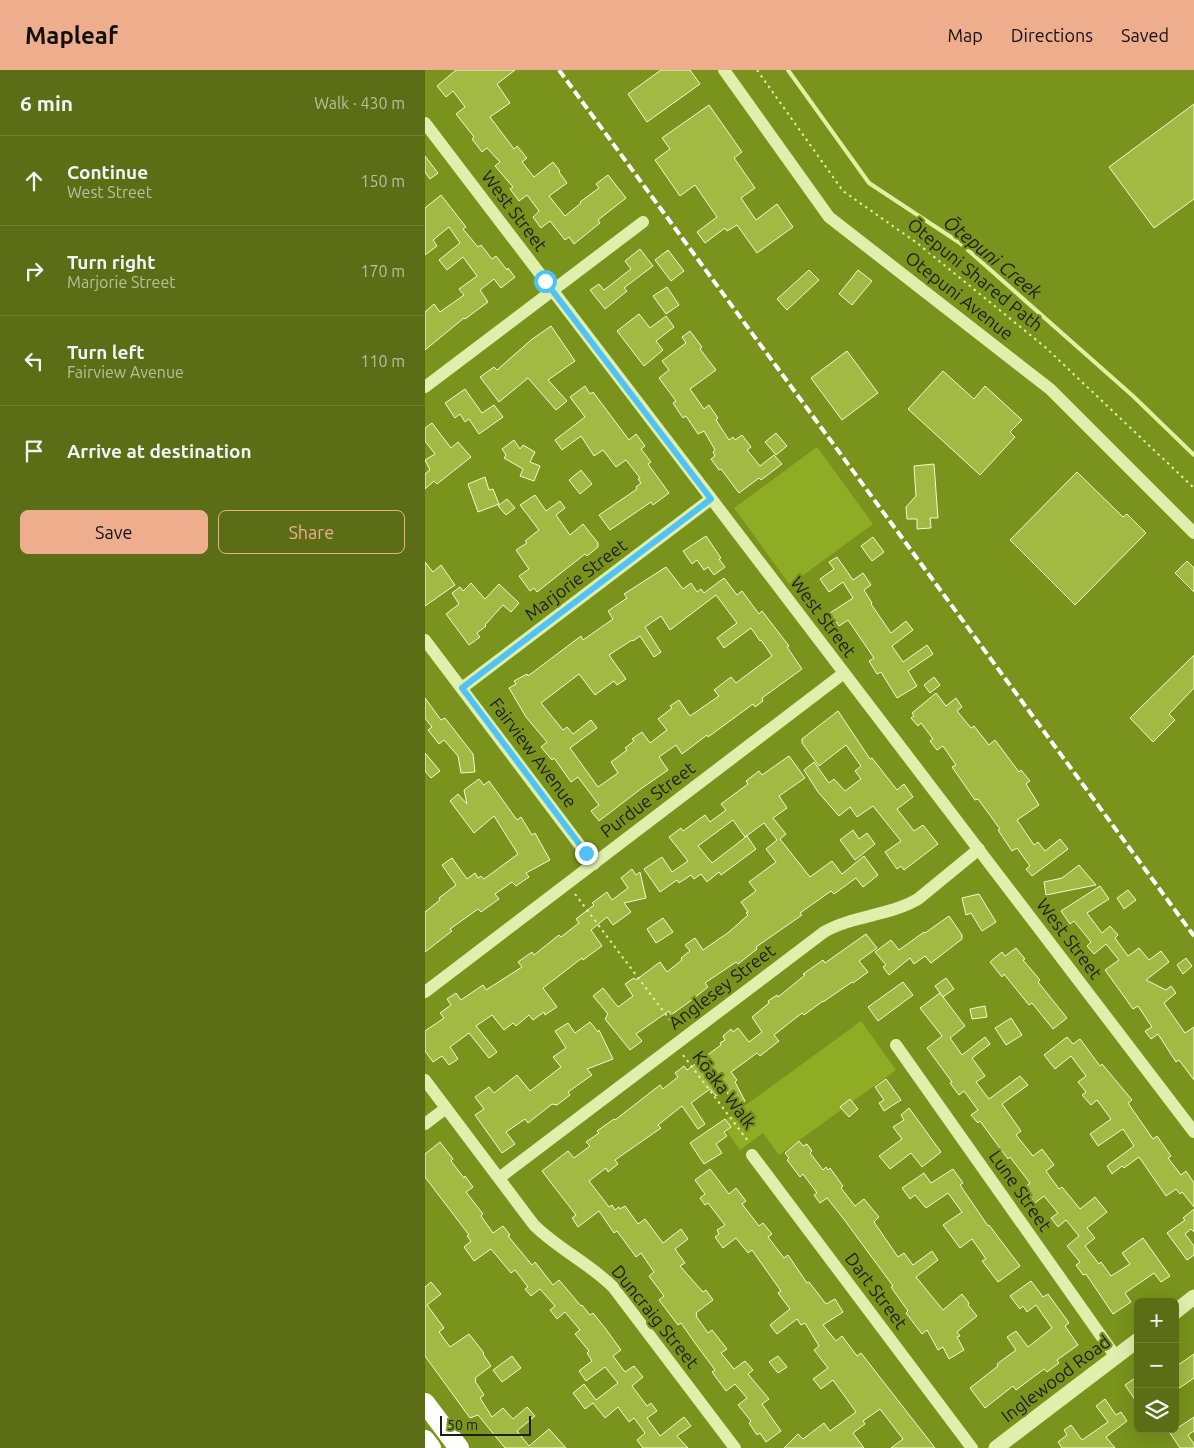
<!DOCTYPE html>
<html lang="en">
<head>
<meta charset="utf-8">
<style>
	body { margin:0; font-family:Ubuntu,sans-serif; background:#647622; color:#f1f3f6 }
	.controls { position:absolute; right:15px; bottom:15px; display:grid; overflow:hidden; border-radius:8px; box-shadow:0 5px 20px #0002 }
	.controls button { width:45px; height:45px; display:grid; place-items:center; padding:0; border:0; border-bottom:1px solid #708134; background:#5b6e15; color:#f1f3f6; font:25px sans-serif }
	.scale { position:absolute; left:15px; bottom:12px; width:91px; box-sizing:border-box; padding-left:5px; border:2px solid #1d1d1d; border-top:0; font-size:14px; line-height:18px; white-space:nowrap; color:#1d1d1d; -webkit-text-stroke:4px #79931c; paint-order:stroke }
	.stop { position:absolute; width:15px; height:15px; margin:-11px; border:4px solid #4fc3f7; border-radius:50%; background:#fff }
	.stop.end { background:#4fc3f7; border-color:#fff; box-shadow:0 1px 5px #0008 }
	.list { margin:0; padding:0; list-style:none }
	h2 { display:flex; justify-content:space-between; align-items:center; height:65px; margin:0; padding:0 20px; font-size:21px }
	h2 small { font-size:16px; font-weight:400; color:#b8c0a0 }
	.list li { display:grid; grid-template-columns:32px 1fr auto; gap:15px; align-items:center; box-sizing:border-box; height:90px; padding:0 20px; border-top:1px solid #708134 }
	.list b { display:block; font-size:19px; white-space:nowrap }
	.list p { margin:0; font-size:16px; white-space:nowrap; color:#b8c0a0 }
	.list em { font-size:16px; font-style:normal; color:#b8c0a0 }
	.actions { display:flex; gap:10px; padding:15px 20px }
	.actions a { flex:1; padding:11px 0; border:1px solid #eead8d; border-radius:8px; text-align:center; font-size:18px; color:#eead8d }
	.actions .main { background:#eead8d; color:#111 }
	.icon { flex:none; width:28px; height:28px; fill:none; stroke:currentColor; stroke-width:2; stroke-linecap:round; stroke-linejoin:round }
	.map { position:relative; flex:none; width:769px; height:1378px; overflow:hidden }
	header { display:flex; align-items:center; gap:30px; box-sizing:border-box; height:70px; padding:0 25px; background:#eead8d; color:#111 }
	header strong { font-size:24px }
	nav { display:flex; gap:28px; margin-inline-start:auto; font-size:18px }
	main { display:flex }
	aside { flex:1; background:#5b6e15 }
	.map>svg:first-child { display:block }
</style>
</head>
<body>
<header>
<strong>Mapleaf</strong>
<nav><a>Map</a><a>Directions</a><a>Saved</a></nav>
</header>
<main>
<aside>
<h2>6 min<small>Walk · 430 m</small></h2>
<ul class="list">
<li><svg class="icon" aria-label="ahead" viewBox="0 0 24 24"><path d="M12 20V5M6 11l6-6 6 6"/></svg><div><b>Continue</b><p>West Street</p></div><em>150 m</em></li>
<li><svg class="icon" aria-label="right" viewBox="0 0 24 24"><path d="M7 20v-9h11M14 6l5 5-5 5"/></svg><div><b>Turn right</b><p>Marjorie Street</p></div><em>170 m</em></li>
<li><svg class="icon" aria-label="left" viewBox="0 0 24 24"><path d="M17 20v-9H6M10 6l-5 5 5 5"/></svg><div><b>Turn left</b><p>Fairview Avenue</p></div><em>110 m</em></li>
<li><svg class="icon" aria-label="arrive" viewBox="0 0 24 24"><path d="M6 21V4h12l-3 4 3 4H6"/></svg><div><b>Arrive at destination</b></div></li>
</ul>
<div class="actions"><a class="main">Save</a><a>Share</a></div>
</aside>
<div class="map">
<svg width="769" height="1378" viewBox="0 0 769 1378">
	<rect width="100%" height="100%" fill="#79931c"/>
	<!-- green -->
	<g fill="#90ac25">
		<polygon points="392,377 448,454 365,515 309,438"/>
		<polygon points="436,951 471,1000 354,1085 338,1063 315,1080 296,1053"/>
	</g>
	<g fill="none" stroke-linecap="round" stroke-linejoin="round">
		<!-- stream -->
		<polyline stroke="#e1f1a1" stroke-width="4" points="363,0 444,113 535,173 708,326 769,385"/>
	</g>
	<!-- building -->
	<g fill="#a2ba44" stroke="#f2fad4" fill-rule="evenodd">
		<polygon points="31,0 90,0 72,14 85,33 65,47 89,79 92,76 102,88 97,92 109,107 128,92 135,101 134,102 142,113 124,126 140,146 156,133 155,132 174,118 171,114 183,105 201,128 173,150 175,153 149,174 144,167 140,170 125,151 116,158 108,147 114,141 102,125 94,131 85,119 88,117 70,96 75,92 62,78 57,82 47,69 49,67 31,44 40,37 28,21 21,27 12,16"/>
		<polygon points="236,0 265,0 275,14 222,52 203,24"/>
		<polygon points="769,34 769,129 729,158 684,97"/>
		<polygon points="284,35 317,82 309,88 330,118 316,128 331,150 352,134 368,157 332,183 312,155 302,161 300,158 280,173 272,162 292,147 270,115 255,126 230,90 245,79 237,68"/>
		<polygon points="0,86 13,103 5,109 0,102"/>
		<polygon points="16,125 41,157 38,159 53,177 56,175 67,189 71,186 82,200 83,198 90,207 76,218 69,209 55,220 63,232 40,249 39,248 0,280 0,242 9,234 15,242 39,225 34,219 52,206 38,187 22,200 14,190 35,173 24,157 8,170 12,176 0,185 0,138"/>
		<polygon points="215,179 228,196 199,218 202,221 180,239 165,220 174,214 179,220 206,199 200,191"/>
		<polygon points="243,180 259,201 246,211 230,190"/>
		<polygon points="384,200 394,210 362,240 352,229"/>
		<polygon points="433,200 447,211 427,235 414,224"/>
		<polygon points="242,217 254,235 241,244 228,226"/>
		<polygon points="214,244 225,258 241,246 249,257 231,271 238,280 219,296 192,261"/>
		<polygon points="126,256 150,291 123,310 142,331 131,340 103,308 74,332 55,307 69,297 72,300 106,270"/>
		<polygon points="265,261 277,277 275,279 291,300 265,319 279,339 284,335 293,348 291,350 304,370 308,367 310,370 317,365 326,377 322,380 335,396 349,385 357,394 336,410 334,408 314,423 296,399 294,400 286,389 290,386 288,382 290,380 279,361 273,364 261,346 258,348 248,333 251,331 234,308 244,300 237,291 261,273 257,267"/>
		<polygon points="422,281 453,323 417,350 386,308"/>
		<polygon points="518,301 549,329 560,316 597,350 585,362 590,367 555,405 483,339"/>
		<polygon points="160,316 165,324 168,322 204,370 211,364 220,376 216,379 226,392 223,394 244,423 228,435 226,432 185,460 174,445 212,419 211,417 216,413 213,409 215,408 201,390 191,397 178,380 169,386 156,366 137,380 130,370 160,347 145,327"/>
		<polygon points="40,319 57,343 69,335 78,347 54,364 44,349 40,352 35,344 30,348 20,333"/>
		<polygon points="7,353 26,378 33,372 46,387 12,414 9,411 0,419 0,404 5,400 0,390 10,384 0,371 0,358"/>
		<polygon points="351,363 362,376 351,385 340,372"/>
		<polygon points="89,370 95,379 98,375 110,382 105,392 115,396 109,411 95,406 98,399 79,388 81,385 77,379"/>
		<polygon points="509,394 513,448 505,448 506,458 492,459 492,449 482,449 481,437 491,426 489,396"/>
		<polygon points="156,400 167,414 155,424 144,410"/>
		<polygon points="652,402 698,447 702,444 721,463 650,535 585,470"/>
		<polygon points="60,407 64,420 68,419 74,434 53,442 43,414"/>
		<polygon points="110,425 121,441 135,431 140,438 131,445 145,465 158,454 173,473 173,477 162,486 160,484 112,522 109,518 105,521 94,506 104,499 91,480 102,473 100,471 114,460 95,435"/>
		<polygon points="82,429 90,438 81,445 73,436"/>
		<polygon points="281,466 296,488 294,489 300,497 289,505 283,497 279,500 272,490 267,494 258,481"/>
		<polygon points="448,467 459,482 447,491 436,476"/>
		<polygon points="412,487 428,510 438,503 446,515 439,520 447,533 446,534 466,563 481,551 488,560 467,576 478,592 502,575 508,584 483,601 492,616 472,628 456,602 452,604 444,591 449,588 423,550 414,556 405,543 428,528 418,512 404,522 395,509 409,499 404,492"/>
		<polygon points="762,491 769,498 769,522 750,503"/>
		<polygon points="0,492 8,502 16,495 30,515 0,536"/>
		<path d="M 241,497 L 258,519 L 266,513 L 272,522 L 276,519 L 279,523 L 299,508 L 312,525 L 317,521 L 334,544 L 337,541 L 364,576 L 362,577 L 377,599 L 337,628 L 338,631 L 330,637 L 328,634 L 283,667 L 282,665 L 257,684 L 251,675 L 234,687 L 243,700 L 217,718 L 174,751 L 166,741 L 174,735 L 153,707 L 146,712 L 129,688 L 127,690 L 116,677 L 122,672 L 101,647 L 84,618 L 91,614 L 89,611 L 102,604 L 103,606 L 156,566 L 158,570 L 188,549 L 183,541 L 202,528 L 199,524 ZM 291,525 L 312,553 L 292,568 L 299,578 L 326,558 L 335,571 L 336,570 L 347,586 L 311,613 L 306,607 L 289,620 L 294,626 L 265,646 L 254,630 L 245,636 L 247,638 L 233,649 L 242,660 L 225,673 L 217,662 L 207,669 L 209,671 L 200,678 L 202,680 L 186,692 L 193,703 L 173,717 L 145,678 L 172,658 L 166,650 L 148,664 L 142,657 L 138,660 L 116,633 L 154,604 L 170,625 L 189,611 L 192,615 L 201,609 L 184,585 L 207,570 L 208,571 L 215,566 L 229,587 L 236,582 L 220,557 L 236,546 L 245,560 Z"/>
		<polygon points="46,513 60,529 74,514 94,533 86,542 78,535 60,555 61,556 52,563 55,567 44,575 21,544 34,534 27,523 35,517 38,521"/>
		<polygon points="769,585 769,618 744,644 750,650 728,672 705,648"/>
		<polygon points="509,607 515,615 505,623 499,615"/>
		<polygon points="511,623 521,636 531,628 537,637 532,641 546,658 549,656 564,675 570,670 594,702 596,700 605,711 601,714 614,735 592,750 609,775 613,772 620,781 635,769 643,779 607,806 601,799 605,796 592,778 587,781 573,760 575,759 553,729 550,730 527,697 531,695 518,676 512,680 505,671 508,669 496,653 493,656 486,648 489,646 487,643"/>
		<polygon points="0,628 16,650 20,648 48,684 50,702 36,703 33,686 19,670 14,674 3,660 7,657 0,648"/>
		<polygon points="413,641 445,689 447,688 472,720 479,714 488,727 472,739 489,761 498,755 513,774 479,800 476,796 472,799 460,782 476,771 448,736 432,747 425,737 414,746 393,722 379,700 389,692 404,713 409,709 420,721 436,709 430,701 436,696 421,675 394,696 377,673 377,669"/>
		<polygon points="0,683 15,701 6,708 0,701"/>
		<polygon points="364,686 380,708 354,726 362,738 348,748 361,764 355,769 385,807 407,791 417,804 439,786 453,805 438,817 431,808 409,824 406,821 375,843 377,845 331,877 332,879 313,894 311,892 280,913 283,917 264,932 246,945 244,941 211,964 217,971 205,980 180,949 183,944 168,926 178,918 193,937 208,926 200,914 209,908 211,910 235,892 242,902 257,890 256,888 265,881 260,875 270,868 278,880 304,862 323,845 321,843 323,842 316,832 331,821 324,812 351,792 341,779 352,770 339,753 320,767 308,750 273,776 287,793 322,766 331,779 296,805 294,802 282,812 276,804 269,809 266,805 254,813 252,810 235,822 219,799 237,787 247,802 263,791 244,767 256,758 258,761 280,745 285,752 301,740 296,734 323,714 321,711 334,701 337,705"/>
		<polygon points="54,709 59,715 64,711 92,750 96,747 107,765 110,763 125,790 101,803 104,807 91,816 87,812 70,824 74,829 56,842 53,839 25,859 27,861 0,882 0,842 15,830 14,828 31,815 17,795 27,788 42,809 50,803 53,808 56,806 59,809 93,784 69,746 49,763 25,731 33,724 42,734 39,720"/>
		<polygon points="428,760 434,769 442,763 450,774 430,790 415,770"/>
		<polygon points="654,795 671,815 621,825 619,812 637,808"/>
		<polygon points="207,799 211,805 215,802 221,828 199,833 206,842 188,855 182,847 166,860 177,876 158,890 157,888 118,918 132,937 120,945 119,942 108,950 104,945 91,956 88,953 79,960 67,945 51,956 72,982 64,988 44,963 25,977 33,989 24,995 17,986 8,992 0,981 0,961 19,948 15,943 26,935 22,929 31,923 36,930 58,915 61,920 97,897 93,892 107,882 109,885 134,865 136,867 154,853 151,849 169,835 167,833 182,822 187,830 203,818 196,808"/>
		<polygon points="675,816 684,829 662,843 677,863 685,856 693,865 690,868 703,886 714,878 724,890 736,881 744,892 721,910 741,920 746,916 751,923 739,933 760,963 769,957 769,1010 754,990 751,992 733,964 726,969 720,961 727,957 713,936 708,939 680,900 694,890 681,874 669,884 662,876 666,872 649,851 645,854 636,841"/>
		<polygon points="703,820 711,830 699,839 692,828"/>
		<polygon points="554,824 571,852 557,861 546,843 541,845 537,828"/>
		<polygon points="524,846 537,865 537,869 506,893 500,886 489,894 485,888 464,905 458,897 461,895 450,882 466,870 474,880 499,862 500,863"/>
		<polygon points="238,848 248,862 231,873 222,859"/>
		<polygon points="441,864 452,878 434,891 443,902 428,913 427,912 398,932 398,931 379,945 377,943 349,965 354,971 335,986 332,983 306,1002 312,1010 310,1012 320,1031 310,1036 300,1019 291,1026 285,1019 266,1033 280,1054 273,1059 257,1036 233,1055 236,1058 190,1090 193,1094 183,1102 181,1098 164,1111 184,1137 187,1135 190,1140 194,1137 195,1139 200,1136 213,1154 220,1149 238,1173 256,1159 263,1169 250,1179 260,1193 255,1196 278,1222 281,1220 288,1230 271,1243 272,1245 271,1246 283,1263 287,1260 302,1279 296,1283 309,1299 320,1291 328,1300 323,1304 344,1329 337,1334 356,1361 341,1372 335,1363 332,1365 324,1353 326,1351 313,1335 322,1328 310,1314 301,1321 287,1302 290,1300 270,1273 256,1253 253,1255 234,1230 239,1226 224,1206 229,1202 216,1183 211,1187 192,1161 189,1163 174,1141 153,1157 147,1148 151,1145 117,1101 143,1081 149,1088 165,1076 161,1072 174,1063 172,1061 189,1049 190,1050 235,1015 238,1019 253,1007 250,1003 259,996 262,1000 296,975 295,973 300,970 298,966 306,959 308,962 313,958 324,972 337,962 327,947 344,933 343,931 352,925 353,927 380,905 378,904 398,890 400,893"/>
		<polygon points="591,878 600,889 598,890 615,910 613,912 642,948 628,959 607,933 604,935 579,904 577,907 565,892 577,882 580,886"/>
		<polygon points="761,888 767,896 758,904 752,895"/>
		<polygon points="521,908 529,919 518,927 510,916"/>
		<polygon points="478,912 488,925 453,951 443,937"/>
		<polygon points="515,923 540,956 525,968 537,985 560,967 565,974 547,988 560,1006 551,1012 564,1029 595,1006 603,1015 577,1034 596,1061 591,1065 608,1086 617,1079 629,1095 621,1101 634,1119 637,1117 655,1139 670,1127 682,1142 662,1158 670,1168 660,1176 674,1194 676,1192 686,1206 705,1194 697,1183 718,1168 745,1206 736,1212 729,1203 700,1223 706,1232 688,1244 661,1204 658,1205 651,1195 655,1192 642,1176 654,1166 641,1150 633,1157 626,1148 633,1143 619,1126 610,1133 599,1118 605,1113 585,1087 583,1089 555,1051 553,1053 546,1045 553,1040 539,1021 534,1025 525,1013 527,1012 502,978 517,966 495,938"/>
		<polygon points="560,936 562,947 547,949 545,939"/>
		<polygon points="586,948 597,965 581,975 570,958"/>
		<polygon points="165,952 173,962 174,960 188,989 162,999 167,1005 143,1022 145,1025 132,1035 127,1034 103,1053 100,1049 81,1062 90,1074 77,1083 50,1045 59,1039 50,1027 64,1017 69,1023 92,1005 105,1021 136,997 128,987 141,978 130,961 143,953 150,963"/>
		<polygon points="642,967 648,974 655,969 675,996 677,994 707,1030 703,1033 728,1069 732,1066 746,1086 743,1088 756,1105 761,1101 769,1113 769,1137 757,1122 755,1124 751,1119 741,1126 714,1087 699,1098 697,1096 687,1104 682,1096 709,1076 698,1059 673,1076 665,1064 686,1049 672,1030 666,1035 657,1025 661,1022 653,1012 661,1006 646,986 630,999 619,985"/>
		<polygon points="461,1009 476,1030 459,1041 454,1033 459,1030 450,1017"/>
		<polygon points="425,1029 433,1039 424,1047 415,1037"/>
		<polygon points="484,1038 516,1082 497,1097 486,1083 465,1099 454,1086 477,1069 468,1057 479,1050 476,1045"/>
		<polygon points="300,1049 306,1057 299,1062 302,1066 291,1074 297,1083 279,1094 265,1073"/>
		<polygon points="374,1071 378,1076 382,1074 387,1081 385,1083 398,1100 401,1097 403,1100 405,1098 418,1116 416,1118 430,1136 439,1129 454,1147 449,1152 473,1187 479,1183 488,1195 507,1181 513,1190 491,1207 518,1240 537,1224 544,1233 543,1235 552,1246 532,1262 535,1266 532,1267 539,1280 524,1289 518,1277 513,1280 502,1260 497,1264 481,1243 483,1241 466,1217 468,1216 418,1148 402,1128 395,1133 389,1125 392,1123 378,1104 375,1107 362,1090 364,1088 360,1083"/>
		<polygon points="15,1072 28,1089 26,1091 39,1108 40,1106 48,1117 41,1122 58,1144 56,1146 68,1163 78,1156 85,1165 83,1166 107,1195 110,1192 128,1215 134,1210 156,1236 157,1235 165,1245 168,1243 180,1258 196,1280 188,1286 200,1302 209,1296 218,1307 207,1316 222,1336 226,1333 232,1341 222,1348 235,1366 259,1347 266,1356 252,1366 263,1378 218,1378 212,1370 220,1363 209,1348 204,1352 193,1337 180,1348 168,1333 160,1339 148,1323 159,1314 171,1330 193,1313 180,1297 161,1311 154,1301 167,1291 162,1283 164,1281 150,1264 155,1260 140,1242 132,1249 125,1240 130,1236 115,1219 106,1226 100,1219 103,1217 90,1200 86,1203 66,1179 49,1191 39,1177 46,1171 42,1166 44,1165 0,1107 0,1084"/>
		<polygon points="285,1099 304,1124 311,1118 321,1131 317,1134 334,1156 338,1153 347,1164 343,1167 359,1188 363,1185 382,1213 384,1212 401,1234 410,1229 418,1242 398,1255 411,1271 417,1266 432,1286 436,1283 510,1378 466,1378 478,1369 455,1339 438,1351 440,1354 428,1363 439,1378 359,1378 373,1364 378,1369 399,1353 405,1361 431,1342 408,1310 396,1319 388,1309 403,1298 389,1280 394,1276 380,1253 376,1255 372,1249 352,1264 345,1255 365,1239 353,1223 356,1221 327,1180 323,1183 311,1168 298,1178 290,1167 294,1164 292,1160 300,1155 283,1133 280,1135 275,1128 280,1124 270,1110"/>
		<polygon points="528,1099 538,1113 535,1115 563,1156 564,1155 595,1196 573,1212 557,1191 561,1189 547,1169 535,1178 518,1155 537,1142 523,1123 501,1138 490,1125 485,1129 477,1118 499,1103 506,1113"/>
		<polygon points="769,1139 769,1162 766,1159 760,1164 769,1176 769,1185 762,1190 742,1163 760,1150 758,1148"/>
		<polygon points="606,1211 618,1227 623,1224 644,1253 640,1256 653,1275 632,1290 634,1293 622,1302 619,1299 591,1320 588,1316 560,1338 545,1318 573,1296 572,1294 591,1280 582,1267 591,1261 603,1277 627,1258 611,1235 602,1242 598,1236 595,1239 585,1226"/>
		<polygon points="6,1212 16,1224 2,1235 19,1258 14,1262 25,1277 44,1264 59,1283 58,1284 66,1296 50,1308 51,1310 50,1311 59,1325 55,1328 67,1347 78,1338 88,1349 102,1337 110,1346 92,1361 104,1376 124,1359 141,1378 80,1378 53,1345 45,1348 0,1286 0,1217"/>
		<polygon points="769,1284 769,1308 750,1321 750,1297"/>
		<polygon points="87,1286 96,1298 77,1312 68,1300"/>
		<polygon points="353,1286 362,1297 353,1303 344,1292"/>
		<polygon points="713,1306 713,1334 700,1315"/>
		<polygon points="680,1329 691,1345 696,1342 702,1351 681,1367 690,1378 637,1378 633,1372 642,1365 639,1360 646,1355 657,1370 683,1352 671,1336"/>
		<polygon points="769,1347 769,1361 763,1365 769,1374 769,1378 755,1378 745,1363"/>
	</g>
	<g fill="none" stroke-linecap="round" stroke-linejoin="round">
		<!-- path -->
		<g stroke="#e1efad" stroke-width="2" stroke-dasharray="2.5 4" stroke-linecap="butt">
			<polyline points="332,0 418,121 492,173 620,277 769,418"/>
			<polyline points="150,824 251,958"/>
			<polyline points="258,985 323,1071"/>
		</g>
		<!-- minor -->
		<g stroke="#e1efad" stroke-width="12">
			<polyline points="299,0 404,147 625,319 769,463"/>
			<polyline points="0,53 769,1062"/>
			<polyline points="0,317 218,152"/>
			<polyline points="0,570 169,794"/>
			<polyline points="37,618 286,429"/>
			<polyline points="0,922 419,603"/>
			<polyline points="471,975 691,1287"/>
			<path d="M 0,1010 L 109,1155 C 133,1179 164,1193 188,1217 L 310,1378"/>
			<polyline points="0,1054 21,1038"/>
			<polyline points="327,1085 547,1378"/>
			<path d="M 74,1108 L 399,862 C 429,845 464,846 493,829 L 554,779"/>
		</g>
		<!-- tertiary -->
		<g stroke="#e1efad" stroke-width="15">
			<polyline points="750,1242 769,1227"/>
			<polyline points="571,1378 713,1270"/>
		</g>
		<!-- trunk -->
		<g stroke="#fefffa" stroke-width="20">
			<polyline points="0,1333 34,1378"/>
			<polyline points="0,1370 6,1378"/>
		</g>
		<!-- rail -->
		<polyline stroke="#fff" stroke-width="4" stroke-dasharray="9 4" stroke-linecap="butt" points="134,0 769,866"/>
	</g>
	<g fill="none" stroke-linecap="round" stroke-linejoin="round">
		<!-- route -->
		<polyline stroke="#4fc3f7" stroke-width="6" points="120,211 286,429 37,618 161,783"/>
	</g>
	<g text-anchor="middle" stroke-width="4.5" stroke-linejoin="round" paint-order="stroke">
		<!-- street labels -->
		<g font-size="18" fill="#1d1d1d" stroke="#79931c">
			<text transform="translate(89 141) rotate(53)" y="6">West Street</text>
			<text transform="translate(550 205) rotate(39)" y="6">Ōtepuni Shared Path</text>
			<text transform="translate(534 226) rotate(38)" y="6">Otepuni Avenue</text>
			<text transform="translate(151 510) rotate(-37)" y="6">Marjorie Street</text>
			<text transform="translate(398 547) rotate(53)" y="6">West Street</text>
			<text transform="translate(108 683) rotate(53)" y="6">Fairview Avenue</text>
			<text transform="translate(223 730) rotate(-37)" y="6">Purdue Street</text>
			<text transform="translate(644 869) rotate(53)" y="6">West Street</text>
			<text transform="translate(297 917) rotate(-37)" y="6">Anglesey Street</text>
			<text transform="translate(299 1020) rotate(53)" y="6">Kōaka Walk</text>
			<text transform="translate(595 1121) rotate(55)" y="6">Lune Street</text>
			<text transform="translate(451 1221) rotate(53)" y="6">Dart Street</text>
			<text transform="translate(230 1247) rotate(51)" y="6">Duncraig Street</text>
			<text transform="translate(631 1309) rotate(-37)" y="6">Inglewood Road</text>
		</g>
		<!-- water labels -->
		<g font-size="19" font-style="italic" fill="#1c1c19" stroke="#79931c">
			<text transform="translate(568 187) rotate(39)" y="7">Ōtepuni Creek</text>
		</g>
	</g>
</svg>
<div class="controls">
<button>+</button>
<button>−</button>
<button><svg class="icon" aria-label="layers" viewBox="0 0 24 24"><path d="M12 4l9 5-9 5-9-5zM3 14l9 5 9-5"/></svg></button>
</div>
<div class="scale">50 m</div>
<div class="stop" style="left:120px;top:211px"></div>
<div class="stop end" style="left:161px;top:783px"></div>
</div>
</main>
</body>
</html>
